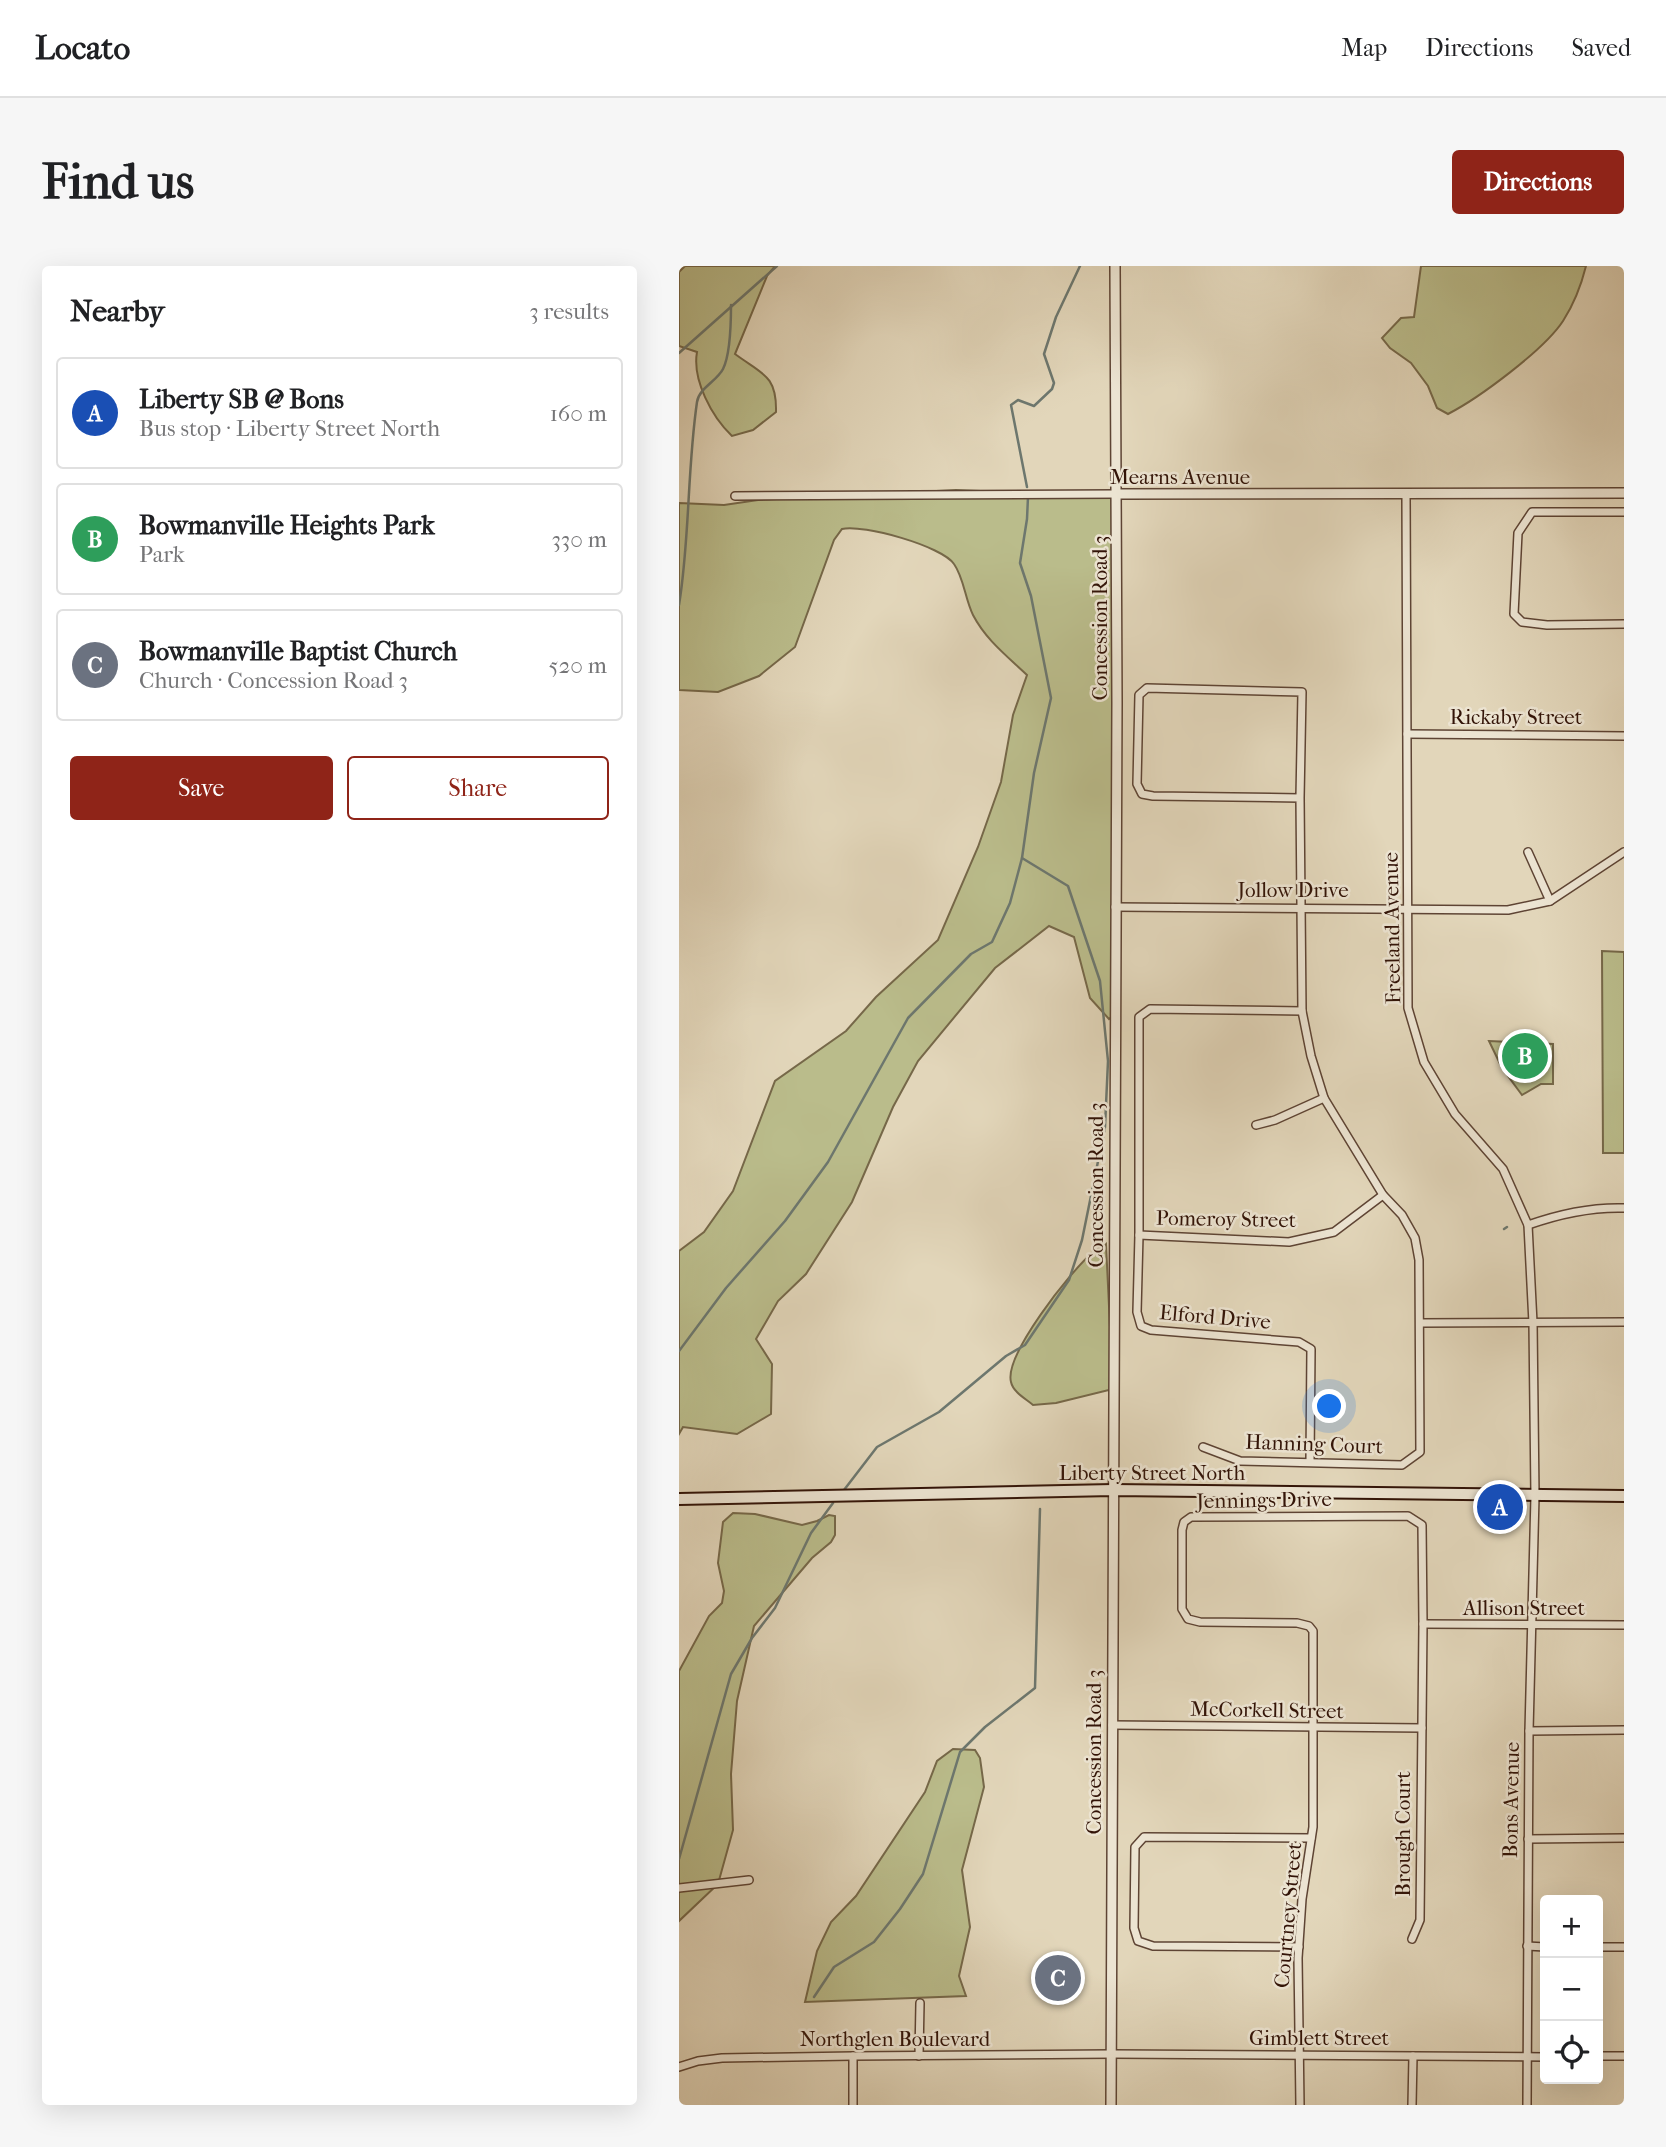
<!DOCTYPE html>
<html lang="en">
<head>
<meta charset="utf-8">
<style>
	body { margin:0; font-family:"IM FELL French Canon",serif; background:#f6f6f6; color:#202124 }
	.controls { position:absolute; right:21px; bottom:21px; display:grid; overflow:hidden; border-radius:7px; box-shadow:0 7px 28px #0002 }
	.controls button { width:63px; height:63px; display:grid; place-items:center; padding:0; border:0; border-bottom:2px solid #e0e0e0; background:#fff; color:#202124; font:35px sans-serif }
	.you { position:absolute; left:651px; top:1141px; width:24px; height:24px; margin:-18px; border:5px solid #fff; border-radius:50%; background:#1a73e8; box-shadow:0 0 0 10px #1a73e833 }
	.badge { display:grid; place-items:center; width:46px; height:46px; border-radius:50%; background:#8f2418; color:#fff; font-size:23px; font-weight:700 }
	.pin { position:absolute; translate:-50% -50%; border:4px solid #fff; box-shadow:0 2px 7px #0006 }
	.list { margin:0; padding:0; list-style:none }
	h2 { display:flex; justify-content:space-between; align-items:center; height:91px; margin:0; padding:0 28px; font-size:30px }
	h2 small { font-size:23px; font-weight:400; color:#757577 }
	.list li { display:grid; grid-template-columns:46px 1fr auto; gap:21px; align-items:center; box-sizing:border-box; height:112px; margin:0 14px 14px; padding:0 14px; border:2px solid #e0e0e0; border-radius:7px }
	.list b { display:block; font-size:26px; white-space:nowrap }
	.list p { margin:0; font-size:23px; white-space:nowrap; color:#757577 }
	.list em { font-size:23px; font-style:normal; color:#757577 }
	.actions { display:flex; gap:14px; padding:21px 28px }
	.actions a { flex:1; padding:16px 0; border:2px solid #8f2418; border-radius:7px; text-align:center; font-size:24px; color:#8f2418 }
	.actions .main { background:#8f2418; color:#fff }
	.icon { flex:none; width:38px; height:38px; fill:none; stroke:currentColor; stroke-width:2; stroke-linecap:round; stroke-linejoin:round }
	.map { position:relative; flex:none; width:945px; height:1839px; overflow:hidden; border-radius:7px }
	header { display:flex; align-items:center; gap:42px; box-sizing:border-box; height:98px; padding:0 35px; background:#fff; border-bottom:2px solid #e0e0e0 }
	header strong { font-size:33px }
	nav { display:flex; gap:38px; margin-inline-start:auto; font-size:24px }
	.intro { display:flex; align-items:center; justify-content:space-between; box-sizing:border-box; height:168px; padding:0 42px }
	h1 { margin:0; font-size:49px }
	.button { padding:18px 32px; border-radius:7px; background:#8f2418; color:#fff; font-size:24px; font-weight:700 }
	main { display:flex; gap:42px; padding:0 42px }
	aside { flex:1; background:#fff; border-radius:7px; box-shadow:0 7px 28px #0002 }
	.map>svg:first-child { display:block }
</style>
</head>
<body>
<header>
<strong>Locato</strong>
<nav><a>Map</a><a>Directions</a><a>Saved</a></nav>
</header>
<div class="intro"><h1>Find us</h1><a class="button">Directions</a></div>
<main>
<aside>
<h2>Nearby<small>3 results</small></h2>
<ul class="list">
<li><span class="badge" style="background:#1a4fb4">A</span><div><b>Liberty SB @ Bons</b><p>Bus stop · Liberty Street North</p></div><em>160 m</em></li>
<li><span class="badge" style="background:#2e9e5b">B</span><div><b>Bowmanville Heights Park</b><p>Park</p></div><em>330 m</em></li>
<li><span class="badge" style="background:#6b7280">C</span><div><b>Bowmanville Baptist Church</b><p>Church · Concession Road 3</p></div><em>520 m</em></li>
</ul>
<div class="actions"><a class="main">Save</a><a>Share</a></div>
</aside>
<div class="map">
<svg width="945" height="1839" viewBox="0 0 945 1839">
	<rect width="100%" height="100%" fill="#e2d6ba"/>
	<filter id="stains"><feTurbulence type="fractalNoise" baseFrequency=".00286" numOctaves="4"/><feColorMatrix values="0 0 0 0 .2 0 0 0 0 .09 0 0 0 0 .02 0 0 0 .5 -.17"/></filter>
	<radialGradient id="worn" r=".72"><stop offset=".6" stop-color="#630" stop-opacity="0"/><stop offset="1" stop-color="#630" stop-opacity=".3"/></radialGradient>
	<!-- green -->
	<g fill="#babc8b" stroke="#766849" stroke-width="2">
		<path d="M 6,0 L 96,0 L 88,10 L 56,88 C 83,108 98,109 97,146 L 74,164 L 53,170 C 33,151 13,114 18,86 L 0,80 L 0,6 Z"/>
		<path d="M 742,0 L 907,0 C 902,20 895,38 884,55 C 865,84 800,132 769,148 L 758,142 L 749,120 L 732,97 L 711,82 L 703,72 L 722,52 L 735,51 Z"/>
		<path d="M 277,224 L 432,230 L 436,244 L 441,744 L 430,753 L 411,732 L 395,671 L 370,660 L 316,702 L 239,795 L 214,841 L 173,936 L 127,1008 L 99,1035 L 77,1073 L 93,1098 L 92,1148 L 58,1168 L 4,1161 L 0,1168 L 0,985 L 25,966 L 54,925 L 96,815 L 167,765 L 197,731 L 259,674 L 299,581 L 322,516 L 334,449 L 348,409 C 328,390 307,374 294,349 C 286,333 285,312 275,298 C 263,280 184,258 163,263 L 155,274 L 116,381 L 80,410 L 39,426 L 0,424 L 0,237 L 45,239 L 79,234 Z"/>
		<polygon points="923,685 945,686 945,887 924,887"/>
		<polygon points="810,775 874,778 874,818 862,818 843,829 823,802"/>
		<path d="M 427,978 L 434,1123 L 377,1137 L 354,1139 C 347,1133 334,1126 332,1116 C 325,1089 392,1005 413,987 C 417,983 423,981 427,978 Z"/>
		<polygon points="54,1247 76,1248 123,1259 138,1255 150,1249 156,1250 156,1269 152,1276 133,1292 75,1360 58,1435 52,1508 54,1564 39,1618 0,1655 0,1405 30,1350 43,1337 45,1325 39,1297 44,1256"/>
		<polygon points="274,1483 296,1484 301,1492 305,1521 283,1604 291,1661 280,1710 287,1730 126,1736 138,1685 152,1656 177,1630 246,1526 258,1495"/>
	</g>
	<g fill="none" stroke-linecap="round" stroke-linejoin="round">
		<!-- stream -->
		<g stroke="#6d776e" stroke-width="2.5">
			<polyline points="0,87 98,0"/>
			<polyline points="348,221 332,139 339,134 355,140 373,123 375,117 365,88 377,51 401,0"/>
			<path d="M 0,339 C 11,272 8,204 18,136 C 20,122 38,115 44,103 C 51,89 52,55 52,39"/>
			<polyline points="825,963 828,961"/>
			<polyline points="0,1085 47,1022 106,955 149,896 229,752 292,688 313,676 331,637 343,592 355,507 372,432 352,330 341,297 348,253 349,231"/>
			<polyline points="165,1224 198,1181 260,1146 327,1090 346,1079 390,1014 403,974 426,861 429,795 421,715 389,620 343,592"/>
			<polyline points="0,1593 52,1408 73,1372 96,1342 132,1267 154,1237"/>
			<polyline points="135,1731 155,1701 195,1676 221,1643 244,1608 281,1486 306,1461 356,1422 361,1243"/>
		</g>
		<!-- minor casing -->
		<g stroke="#5e4434" stroke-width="10">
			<g id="minor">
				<polyline points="727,228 729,742 745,796 776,848 824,903 849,959 854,1057 856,1230 850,1465 848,1839"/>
				<polyline points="56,230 438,228"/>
				<polyline points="945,246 853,246 839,267 835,348 843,356 868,359 945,358"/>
				<polyline points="728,468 945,470"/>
				<polyline points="849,586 871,635"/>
				<polyline points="436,641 829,644 871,635 945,586"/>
				<polyline points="623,745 471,743 460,751 460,969 458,1046 462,1060 472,1064 620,1076 632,1083 631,1195"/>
				<polyline points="577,859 596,854 645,832"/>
				<path d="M 849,959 C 880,948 912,941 945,942"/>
				<polyline points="460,969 610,976 655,966 704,929"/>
				<polyline points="741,1057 945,1056"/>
				<polyline points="524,1181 561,1195 723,1199 741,1186 740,994 736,972 723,949 704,929 645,832 632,790 623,745 621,532 623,426 468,422 460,429 458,518 463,528 474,530 621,532"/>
				<polyline points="744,1358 945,1359"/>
				<polyline points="433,1459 743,1462"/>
				<polyline points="850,1465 945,1464"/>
				<polyline points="849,1573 945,1572"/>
				<polyline points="0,1622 70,1614"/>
				<polyline points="848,1680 866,1681"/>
				<polyline points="620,1681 474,1680 459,1675 455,1662 456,1581 465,1571 632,1572"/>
				<polyline points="919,1681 945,1681"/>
				<polyline points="240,1790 241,1737"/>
				<polyline points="919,1790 945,1790"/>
				<polyline points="0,1801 19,1795 43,1792 174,1790 433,1788 866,1791"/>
				<polyline points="174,1839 174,1790"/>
				<polyline points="621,1839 619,1692 623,1633 634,1561 634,1365 630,1360 618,1357 521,1356 509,1353 503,1343 503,1264 505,1256 512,1251 729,1250 743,1259 744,1358 741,1654 733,1673"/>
				<polyline points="733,1839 734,1790"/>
			</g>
		</g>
		<!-- tertiary casing -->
		<g stroke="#5e4434" stroke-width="12">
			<g id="tertiary">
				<polyline points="438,228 945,227"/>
				<polyline points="432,1839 438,437 436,0"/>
			</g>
		</g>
		<!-- secondary casing -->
		<g stroke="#321307" stroke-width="14">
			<polyline id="secondary" points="0,1233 434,1224 945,1230"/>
		</g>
		<!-- minor -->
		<use href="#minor" stroke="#ece4d2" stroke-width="7"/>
		<!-- tertiary -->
		<use href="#tertiary" stroke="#ece4d2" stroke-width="9"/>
		<!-- secondary -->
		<use href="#secondary" stroke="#ece4d2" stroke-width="10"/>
	</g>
	<g text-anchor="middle" stroke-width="5" stroke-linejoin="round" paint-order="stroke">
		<!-- street labels -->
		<g font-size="21" fill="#321307" stroke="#ece4d2">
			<text x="501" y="218">Mearns Avenue</text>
			<text transform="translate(421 352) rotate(-90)" y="7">Concession Road 3</text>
			<text x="837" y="458">Rickaby Street</text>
			<text x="614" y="631">Jollow Drive</text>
			<text transform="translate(713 662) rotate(-91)" y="7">Freeland Avenue</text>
			<text transform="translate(417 919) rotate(-90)" y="7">Concession Road 3</text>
			<text transform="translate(547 953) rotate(1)" y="7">Pomeroy Street</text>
			<text transform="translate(536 1051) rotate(5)" y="7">Elford Drive</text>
			<text transform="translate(635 1178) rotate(2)" y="7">Hanning Court</text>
			<text x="473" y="1214">Liberty Street North</text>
			<text transform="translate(585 1234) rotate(-1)" y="7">Jennings Drive</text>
			<text x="845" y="1349">Allison Street</text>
			<text transform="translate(588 1444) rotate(1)" y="7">McCorkell Street</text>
			<text transform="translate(415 1486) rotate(-90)" y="7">Concession Road 3</text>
			<text transform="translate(832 1534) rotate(-89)" y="7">Bons Avenue</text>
			<text transform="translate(724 1568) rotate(-90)" y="7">Brough Court</text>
			<text transform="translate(609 1649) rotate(-85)" y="7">Courtney Street</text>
			<text x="640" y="1779">Gimblett Street</text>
			<text x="216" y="1780">Northglen Boulevard</text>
		</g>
	</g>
	<rect width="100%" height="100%" filter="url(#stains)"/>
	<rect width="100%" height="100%" fill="url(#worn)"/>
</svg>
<div class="controls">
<button>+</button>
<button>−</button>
<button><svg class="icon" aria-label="locate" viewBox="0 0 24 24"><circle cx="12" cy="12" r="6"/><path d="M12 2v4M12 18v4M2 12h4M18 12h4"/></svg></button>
</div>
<div class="you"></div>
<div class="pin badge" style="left:821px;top:1241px;background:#1a4fb4">A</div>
<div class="pin badge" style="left:846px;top:790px;background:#2e9e5b">B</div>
<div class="pin badge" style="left:379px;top:1712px;background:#6b7280">C</div>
</div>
</main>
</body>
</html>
